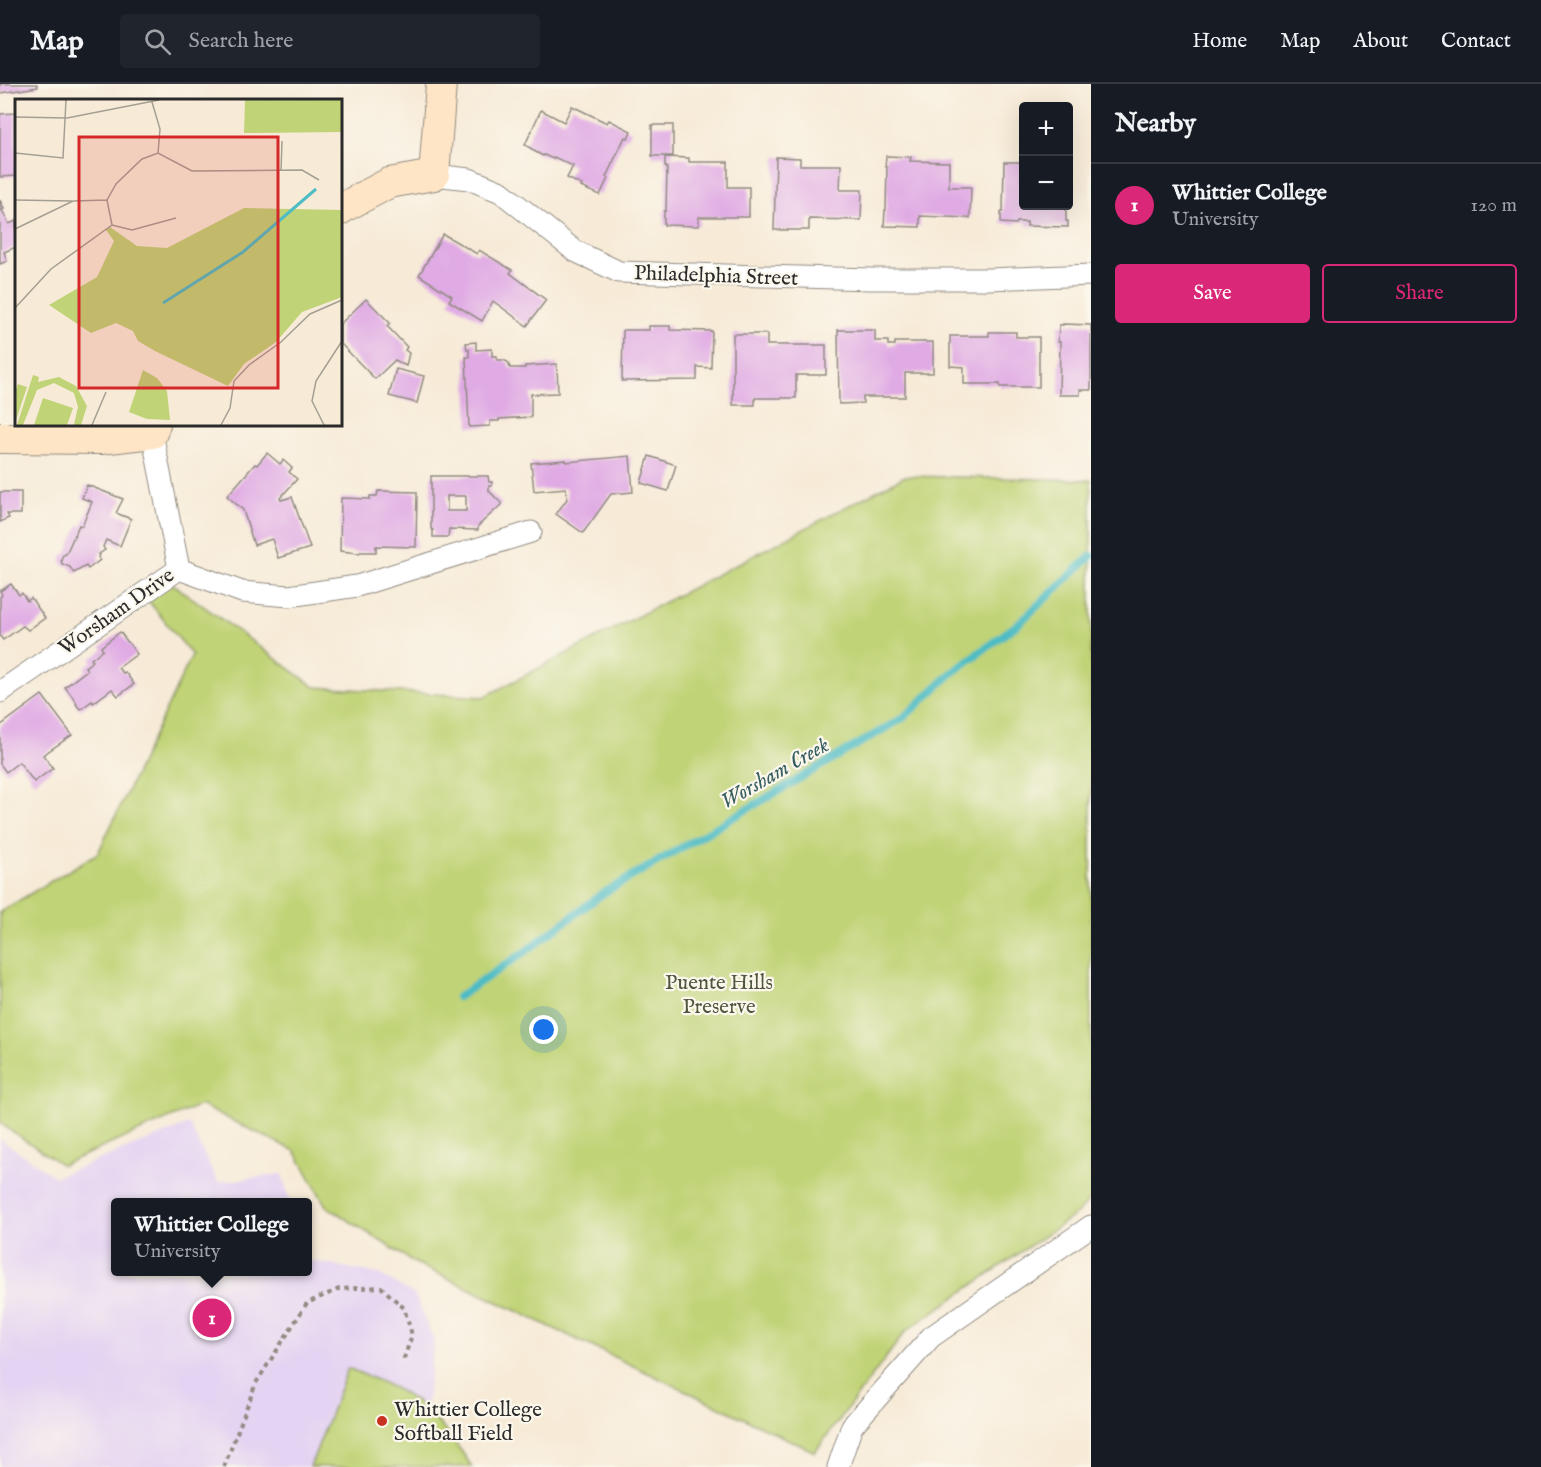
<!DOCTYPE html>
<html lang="en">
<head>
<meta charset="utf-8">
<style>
	body { margin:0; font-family:"IM FELL English",serif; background:#20242c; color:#f1f3f6 }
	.controls { position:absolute; right:18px; top:18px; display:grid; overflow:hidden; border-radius:6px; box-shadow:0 6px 24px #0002 }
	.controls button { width:54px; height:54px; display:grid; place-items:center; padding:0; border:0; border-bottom:2px solid #363941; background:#171b24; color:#f1f3f6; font:30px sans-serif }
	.you { position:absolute; left:544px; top:946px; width:21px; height:21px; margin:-15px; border:4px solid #fff; border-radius:50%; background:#1a73e8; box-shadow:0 0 0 9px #1a73e833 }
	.badge { display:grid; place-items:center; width:39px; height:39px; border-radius:50%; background:#db2777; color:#fff; font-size:20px; font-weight:700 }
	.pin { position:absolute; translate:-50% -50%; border:3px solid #fff; box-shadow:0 2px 6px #0006 }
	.popup { position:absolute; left:111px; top:1114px; width:201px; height:78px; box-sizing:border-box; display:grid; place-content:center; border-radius:6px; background:#171b24; filter:drop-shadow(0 2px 4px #0005); font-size:20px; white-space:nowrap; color:#9ea1a6 }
	.popup b { font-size:22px; color:#f1f3f6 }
	.popup::after { content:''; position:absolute; left:50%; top:100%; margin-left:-12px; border:12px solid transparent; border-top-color:#171b24 }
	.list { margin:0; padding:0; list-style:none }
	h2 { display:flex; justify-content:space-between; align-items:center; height:78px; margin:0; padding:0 24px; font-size:26px }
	h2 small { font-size:20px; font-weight:400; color:#9ea1a6 }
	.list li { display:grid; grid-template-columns:39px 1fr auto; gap:18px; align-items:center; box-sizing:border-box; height:84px; padding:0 24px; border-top:2px solid #363941 }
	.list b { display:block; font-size:22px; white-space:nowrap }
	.list p { margin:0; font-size:20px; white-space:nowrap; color:#9ea1a6 }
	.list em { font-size:20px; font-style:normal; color:#9ea1a6 }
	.actions { display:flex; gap:12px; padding:18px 24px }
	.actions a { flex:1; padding:14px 0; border:2px solid #db2777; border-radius:6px; text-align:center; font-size:21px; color:#db2777 }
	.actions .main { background:#db2777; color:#fff }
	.icon { flex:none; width:33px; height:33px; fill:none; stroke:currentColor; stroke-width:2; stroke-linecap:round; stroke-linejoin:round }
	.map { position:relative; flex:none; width:1091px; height:1383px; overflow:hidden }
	header { display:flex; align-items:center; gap:36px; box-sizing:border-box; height:84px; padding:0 30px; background:#171b24; border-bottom:2px solid #363941 }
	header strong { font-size:28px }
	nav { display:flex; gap:33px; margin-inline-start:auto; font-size:21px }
	.search { width:420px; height:54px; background:#20242c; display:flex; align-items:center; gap:15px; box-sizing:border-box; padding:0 21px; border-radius:6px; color:#9ea1a6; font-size:22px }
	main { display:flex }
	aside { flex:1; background:#171b24 }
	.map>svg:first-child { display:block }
</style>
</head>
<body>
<header>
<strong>Map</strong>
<div class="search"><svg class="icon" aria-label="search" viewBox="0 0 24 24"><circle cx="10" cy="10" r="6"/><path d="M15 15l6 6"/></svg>Search here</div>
<nav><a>Home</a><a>Map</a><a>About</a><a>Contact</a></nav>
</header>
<main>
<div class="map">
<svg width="1091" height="1383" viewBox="0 0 1091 1383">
	<rect width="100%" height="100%" fill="#fbf7ec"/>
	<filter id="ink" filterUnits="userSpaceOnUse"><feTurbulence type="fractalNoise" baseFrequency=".0167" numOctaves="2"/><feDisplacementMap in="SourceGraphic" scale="12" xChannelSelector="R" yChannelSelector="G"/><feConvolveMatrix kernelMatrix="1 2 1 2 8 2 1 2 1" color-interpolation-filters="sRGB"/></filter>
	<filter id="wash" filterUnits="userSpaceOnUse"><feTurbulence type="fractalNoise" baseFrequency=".008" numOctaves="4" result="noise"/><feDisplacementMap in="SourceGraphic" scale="24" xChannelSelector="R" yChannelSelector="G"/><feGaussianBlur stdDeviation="1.35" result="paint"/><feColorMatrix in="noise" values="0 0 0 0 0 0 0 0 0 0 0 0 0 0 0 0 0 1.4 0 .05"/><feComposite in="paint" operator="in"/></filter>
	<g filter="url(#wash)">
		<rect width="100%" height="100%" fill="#f7ebd8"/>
		<!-- built -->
		<polygon fill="#e4d3f2" points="189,1040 218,1098 282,1090 290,1117 288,1118 116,1118 116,1188 308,1188 308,1176 379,1190 415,1211 434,1257 426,1326 447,1349 472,1383 0,1383 0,1055 55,1093"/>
		<!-- green -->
		<g fill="#c0d376" stroke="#767f50" stroke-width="1.5">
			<polygon points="905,392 1091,396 1091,1114 1079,1128 906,1247 815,1368 415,1179 326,1122 295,1067 200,1021 62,1081 0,1039 0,828 98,769 192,571 146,514 170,498 315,603 484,613"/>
			<path d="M 348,1284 C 366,1292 386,1299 403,1309 C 432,1326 454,1355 472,1383 L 310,1383 Z"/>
		</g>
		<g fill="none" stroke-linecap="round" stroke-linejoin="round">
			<!-- stream -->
			<polyline stroke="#4ebcc4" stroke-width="8" points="458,913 526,867 602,810 903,634 953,588 1018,540 1091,472"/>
		</g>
		<g id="blocks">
			<!-- building -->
			<g fill="#e0aae4" fill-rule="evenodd">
				<polygon points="0,0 37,0 38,3 0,9"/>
				<polygon points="572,22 607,39 609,36 631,47 628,54 625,53 606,93 608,94 600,111 581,103 582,101 567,94 573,82 554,73 553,75 544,71 543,72 532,66 532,65 525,61 541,26 564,38"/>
				<polygon points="16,29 16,92 0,93 0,30"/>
				<rect x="652" y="41" width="21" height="31"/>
				<polygon points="886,72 911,73 910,77 949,78 949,103 971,103 970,134 920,132 920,143 884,142 885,126 886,126 887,83 885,83"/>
				<polygon points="665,73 689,74 689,78 728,78 728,103 749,103 749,133 699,133 699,142 664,141 664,127 666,127 667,83 665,83"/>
				<polygon points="776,73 800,74 800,81 841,81 840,106 862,106 861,136 809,135 809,146 774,146"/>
				<polygon points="1004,78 1023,78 1023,122 1066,122 1066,137 1068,137 1068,143 1027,142 1027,138 1017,138 1016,140 1001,139 1001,128 1003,128"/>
				<polygon points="0,116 4,125 2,126 9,140 16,137 16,163 4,168 7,177 0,180"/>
				<polygon points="443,150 477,170 479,166 512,186 510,189 546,216 527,242 493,217 482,237 449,217 452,212 419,191"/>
				<polygon points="366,215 390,239 387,242 407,263 405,266 409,269 406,282 395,276 375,295 340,259 340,240"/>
				<polygon points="1063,240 1091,241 1091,306 1080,306 1080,311 1059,311 1060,258 1058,258 1059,241 1063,241"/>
				<polygon points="649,242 670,242 670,246 712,247 711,284 697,283 697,296 622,297 623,246 649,246"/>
				<polygon points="838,246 875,246 875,257 888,257 888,261 895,261 895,258 933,258 933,289 905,289 905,313 863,313 863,319 839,320"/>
				<polygon points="989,248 1016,248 1016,253 1039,253 1039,303 1000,303 1000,300 964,300 964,283 950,282 950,252 989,252"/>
				<polygon points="733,250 767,250 767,261 826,261 826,291 796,291 796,314 755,314 755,321 733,321"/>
				<polygon points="476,258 476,266 492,265 492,272 497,272 497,276 503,276 508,278 510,284 525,284 525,282 557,280 558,309 531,310 531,333 499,335 499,337 490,337 490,342 469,343 466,273 469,273 469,265 467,265 466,259"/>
				<polygon points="396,285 424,292 417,319 389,312"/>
				<polygon points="267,369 280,380 283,376 292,384 289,388 297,395 280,414 281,416 292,413 310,464 278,474 272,455 254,461 243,426 227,412 255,380 257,381"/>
				<polygon points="630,372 633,408 611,410 583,449 556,430 567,415 566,404 534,407 531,379 566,376 566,378"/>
				<polygon points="649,372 676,381 668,407 641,399"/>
				<path d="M 431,392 L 488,392 L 489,398 L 492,398 L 492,402 L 489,402 L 489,407 L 502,420 L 478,442 L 478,446 L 449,445 L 448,453 L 433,453 L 433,446 L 431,445 ZM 447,412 L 466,412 L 466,427 L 447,427 Z"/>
				<polygon points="87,401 123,415 116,429 131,435 120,462 106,456 103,463 105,466 99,470 100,471 98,473 100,476 88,485 86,482 74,489 70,483 62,480 61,475 63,471 66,470 79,441 82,442 92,418 82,414"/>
				<polygon points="378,407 417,408 416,463 376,462 376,468 360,468 359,469 340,467 341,414 370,415 370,412 377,412"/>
				<polygon points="0,408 21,408 21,430 7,430 9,434 0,438"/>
				<polygon points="11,500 19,511 22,509 27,517 31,514 45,534 28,546 23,542 3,556 0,552 0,513 2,511 0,507"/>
				<polygon points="120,548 137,570 118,584 123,589 125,588 134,600 118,612 112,605 93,619 92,617 81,625 79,624 76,620 77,619 65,603 87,586 85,583 93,577 91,575 103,566 101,563"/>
				<polygon points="42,611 72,651 43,671 53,684 34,698 19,678 6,688 0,680 0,642"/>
			</g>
		</g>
	</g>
	<g filter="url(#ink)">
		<use href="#blocks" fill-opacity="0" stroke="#918b82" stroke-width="1.5"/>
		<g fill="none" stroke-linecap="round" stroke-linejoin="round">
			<!-- street casing -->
			<g stroke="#918b82" stroke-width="23">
				<g id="street">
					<polyline points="434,91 469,95 501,108 575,167 619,188 871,195 989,195 1091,191"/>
					<polyline points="179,485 242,508 289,512 357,502 531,448"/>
					<polyline points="0,608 179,485 152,349"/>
					<polyline points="838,1383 852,1342 931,1253 1091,1142"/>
				</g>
			</g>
			<!-- secondary casing -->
			<g stroke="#918b82" stroke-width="32">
				<g id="secondary">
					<polyline points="340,126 344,123 389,99 434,91 441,0"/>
					<polyline points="0,354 101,355 152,349 155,340"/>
				</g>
			</g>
			<!-- path -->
			<polyline stroke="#918b82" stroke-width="4" stroke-dasharray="4.5 4.5" stroke-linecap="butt" points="224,1383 256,1299 307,1219 339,1205 381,1203 404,1224 412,1251 403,1277"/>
			<!-- street -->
			<use href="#street" stroke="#fff" stroke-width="21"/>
			<!-- secondary -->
			<use href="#secondary" stroke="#fee5c5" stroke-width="30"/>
		</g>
	</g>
	<!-- markers -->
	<circle fill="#c8321e" stroke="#fbf7ec" stroke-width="2" cx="382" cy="1337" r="6"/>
	<g text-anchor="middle" stroke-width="4.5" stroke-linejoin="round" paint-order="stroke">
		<!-- street labels -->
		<g font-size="21" fill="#2b2b2b" stroke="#fbf7ec">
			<text transform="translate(716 191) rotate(2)" y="7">Philadelphia Street</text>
			<text transform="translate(116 527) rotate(-35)" y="7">Worsham Drive</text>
		</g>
		<!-- park labels -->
		<g font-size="21" fill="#50553e" stroke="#fbf7ec">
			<text x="719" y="905">Puente Hills<tspan x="719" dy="24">Preserve</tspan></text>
		</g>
		<!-- poi labels -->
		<g font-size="21" fill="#2b2b2b" stroke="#fbf7ec" text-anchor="start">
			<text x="394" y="1332">Whittier College<tspan x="394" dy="24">Softball Field</tspan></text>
		</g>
		<!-- water labels -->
		<g font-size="22" font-style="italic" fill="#375e61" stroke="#fbf7ec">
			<text transform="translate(774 688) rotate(-30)" y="8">Worsham Creek</text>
		</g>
	</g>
	<!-- overview -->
	<g transform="translate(15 15)">
		<rect width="327" height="327" fill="#f7ebd8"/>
		<path d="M 230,1 L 327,1 L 327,33 L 229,34 ZM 229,109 L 327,111 L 327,198 L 287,213 L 261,243 L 229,265 L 213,287 L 140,252 L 123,242 L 118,232 L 101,224 L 76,234 L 34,206 L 82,178 L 99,142 L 91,131 L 95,128 L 122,147 L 152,149 ZM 128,271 L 142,279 L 152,292 L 155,321 L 132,320 L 114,313 ZM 18,276 L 24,278 L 23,283 L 44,278 L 61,287 L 72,307 L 66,326 L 59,326 L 63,308 L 59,294 L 39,284 L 22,291 L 8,326 L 2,326 ZM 3,285 L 12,288 L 0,324 L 0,293 ZM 28,299 L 58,309 L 52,326 L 19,326 Z" fill="#c0d376"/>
		<path fill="none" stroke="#4ebcc4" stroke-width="3" d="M 148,204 L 228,153 L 301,90"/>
		<path fill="none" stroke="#a59e93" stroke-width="1.5" d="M 137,3 L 145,30 L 143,54M 0,18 L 52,19 L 144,1M 0,54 L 48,59 L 51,1M 266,72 L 267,42M 0,101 L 57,102M 97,126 L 117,131 L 161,119M 0,130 L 58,102 L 92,101 L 101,85 L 127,60 L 143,54 L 177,72 L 287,71 L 304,81M 0,209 L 36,170 L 97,126 L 92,101M 77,326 L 91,293M 206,326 L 215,309 L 219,282 L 234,266 L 266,243 L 295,215 L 327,201M 309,326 L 297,302 L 301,282 L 327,242"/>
		<path fill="#d62828" fill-opacity="0.15" stroke="#d62828" stroke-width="3" d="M 64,38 L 263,38 L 263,289 L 64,289 Z"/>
		<rect width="327" height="327" fill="none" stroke="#2b2b2b" stroke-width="3"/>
	</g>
</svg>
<div class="controls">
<button>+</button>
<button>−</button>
</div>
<div class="you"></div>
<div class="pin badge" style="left:212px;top:1234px">1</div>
<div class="popup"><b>Whittier College</b>University</div>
</div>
<aside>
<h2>Nearby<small></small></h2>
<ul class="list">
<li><span class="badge">1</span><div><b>Whittier College</b><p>University</p></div><em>120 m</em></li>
</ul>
<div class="actions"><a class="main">Save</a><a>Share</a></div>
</aside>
</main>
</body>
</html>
